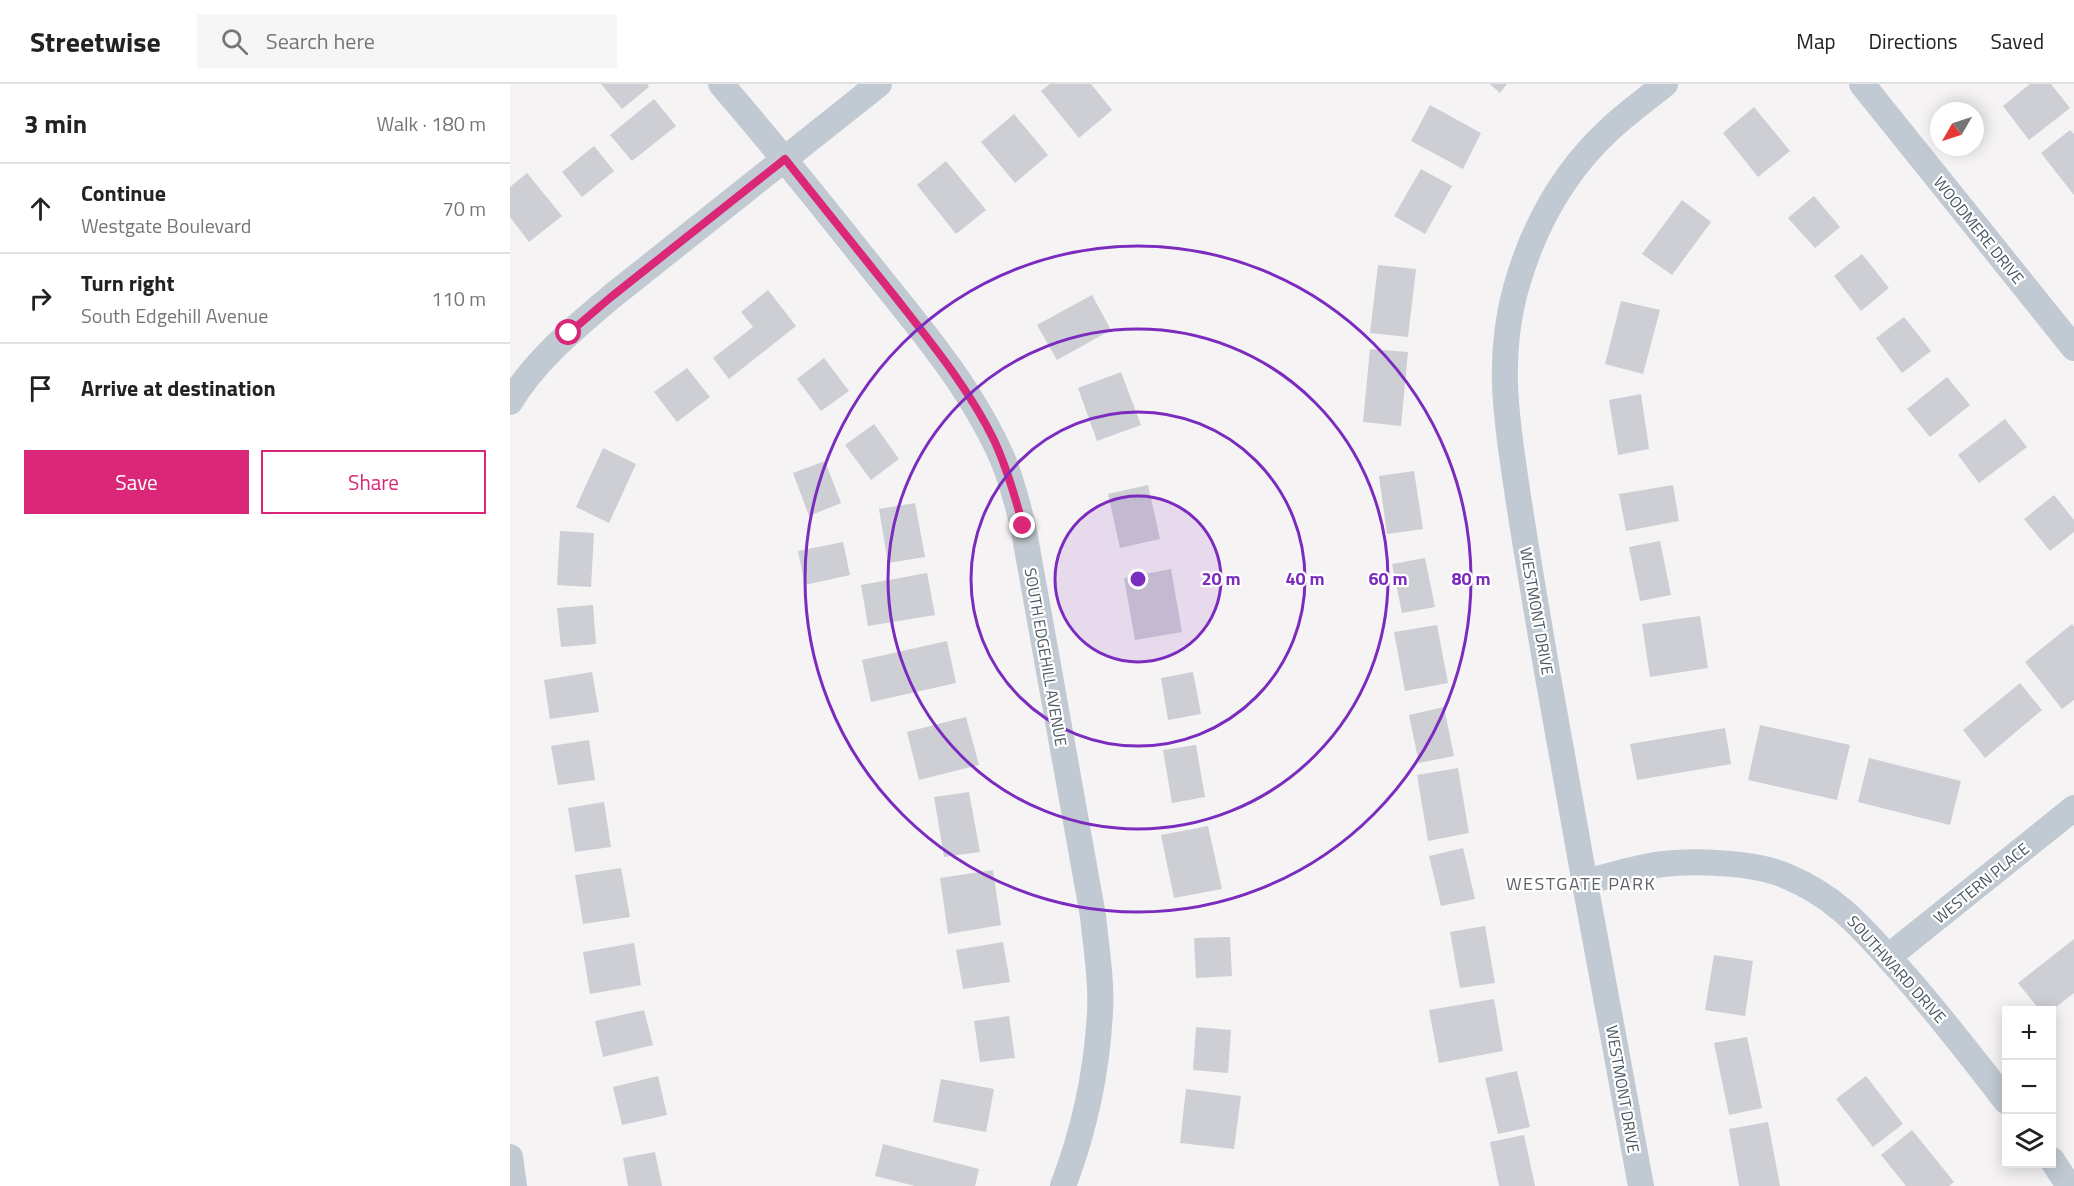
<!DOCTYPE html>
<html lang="en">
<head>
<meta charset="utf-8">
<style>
	body { margin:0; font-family:"Titillium Web",sans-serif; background:#f6f6f6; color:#222 }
	.controls { position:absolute; right:18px; bottom:18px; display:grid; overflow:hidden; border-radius:0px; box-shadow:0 3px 15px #0003 }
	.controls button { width:54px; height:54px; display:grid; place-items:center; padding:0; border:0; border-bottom:2px solid #e0e0e0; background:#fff; color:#222; font:30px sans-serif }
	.compass { position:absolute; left:1420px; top:18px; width:54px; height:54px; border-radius:50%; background:#fff; box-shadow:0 3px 15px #0003; rotate:231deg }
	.stop { position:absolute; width:18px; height:18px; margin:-14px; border:4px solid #db2777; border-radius:50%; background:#fff }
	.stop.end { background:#db2777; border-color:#fff; box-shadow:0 2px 6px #0008 }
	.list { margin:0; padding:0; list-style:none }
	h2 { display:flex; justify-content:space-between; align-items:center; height:78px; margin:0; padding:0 24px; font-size:26px }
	h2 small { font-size:20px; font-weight:400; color:#767676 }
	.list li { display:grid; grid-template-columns:39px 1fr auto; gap:18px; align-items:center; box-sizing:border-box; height:90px; padding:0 24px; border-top:2px solid #e0e0e0 }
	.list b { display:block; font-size:22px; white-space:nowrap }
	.list p { margin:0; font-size:20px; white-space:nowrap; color:#767676 }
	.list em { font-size:20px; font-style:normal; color:#767676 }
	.actions { display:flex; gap:12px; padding:18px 24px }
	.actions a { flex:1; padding:14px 0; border:2px solid #db2777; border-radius:0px; text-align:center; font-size:21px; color:#db2777 }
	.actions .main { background:#db2777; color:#fff }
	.icon { flex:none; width:33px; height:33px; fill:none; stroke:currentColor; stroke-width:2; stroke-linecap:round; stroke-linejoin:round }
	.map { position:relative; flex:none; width:1564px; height:1102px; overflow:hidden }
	header { display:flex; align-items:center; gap:36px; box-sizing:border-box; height:84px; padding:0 30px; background:#fff; border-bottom:2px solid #e0e0e0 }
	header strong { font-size:28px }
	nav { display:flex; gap:33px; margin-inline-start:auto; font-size:21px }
	.search { width:420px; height:54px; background:#f6f6f6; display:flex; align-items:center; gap:15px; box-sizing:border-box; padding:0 21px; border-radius:0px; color:#767676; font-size:22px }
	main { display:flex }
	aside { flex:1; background:#fff }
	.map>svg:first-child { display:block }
</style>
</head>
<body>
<header>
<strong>Streetwise</strong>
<div class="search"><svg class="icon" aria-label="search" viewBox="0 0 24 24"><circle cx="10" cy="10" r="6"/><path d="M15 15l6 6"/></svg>Search here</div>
<nav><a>Map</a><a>Directions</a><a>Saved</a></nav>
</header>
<main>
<aside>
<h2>3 min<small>Walk · 180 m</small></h2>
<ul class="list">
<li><svg class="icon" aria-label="ahead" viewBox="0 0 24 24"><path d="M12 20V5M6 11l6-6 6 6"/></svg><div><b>Continue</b><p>Westgate Boulevard</p></div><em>70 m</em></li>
<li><svg class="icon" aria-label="right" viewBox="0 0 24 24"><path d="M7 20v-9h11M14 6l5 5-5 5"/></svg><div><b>Turn right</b><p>South Edgehill Avenue</p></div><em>110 m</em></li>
<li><svg class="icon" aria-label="arrive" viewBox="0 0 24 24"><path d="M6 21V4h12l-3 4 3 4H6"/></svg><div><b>Arrive at destination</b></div></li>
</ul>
<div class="actions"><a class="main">Save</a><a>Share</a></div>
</aside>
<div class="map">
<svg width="1564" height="1102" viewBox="0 0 1564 1102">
	<rect width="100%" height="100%" fill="#f5f3f3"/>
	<!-- building -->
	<g fill="#cdcfd5">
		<polygon points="91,0 137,0 139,3 112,25"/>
		<polygon points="540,0 581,0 602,26 569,54 531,7"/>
		<polygon points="980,0 997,0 990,9"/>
		<polygon points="1520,0 1541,0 1560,24 1519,56 1493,22"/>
		<polygon points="144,15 166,42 122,77 100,51"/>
		<polygon points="920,21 971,49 953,85 901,57"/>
		<polygon points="1244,23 1280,67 1248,93 1213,49"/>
		<polygon points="504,30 538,71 505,99 471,58"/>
		<polygon points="1560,46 1564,50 1564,111 1531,69"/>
		<polygon points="84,62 104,87 72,113 52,88"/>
		<polygon points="436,77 476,126 446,150 407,101"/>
		<polygon points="911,85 942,102 915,150 884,132"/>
		<polygon points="17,89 52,132 19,158 0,133 0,103"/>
		<polygon points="1304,112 1330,143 1305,164 1278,134"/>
		<polygon points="1172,116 1201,138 1162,191 1132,170"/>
		<polygon points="1352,170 1379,204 1351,227 1324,192"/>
		<polygon points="868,181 906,185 898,253 860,249"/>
		<polygon points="258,206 286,242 219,295 203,274 243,243 231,228"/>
		<polygon points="582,211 601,246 547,276 527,241"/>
		<polygon points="1111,217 1150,226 1133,290 1095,280"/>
		<polygon points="1394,233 1421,267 1392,289 1366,254"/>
		<polygon points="860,265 898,268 891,342 853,338"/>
		<polygon points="314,274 339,307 311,327 287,295"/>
		<polygon points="177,284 200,313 167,338 144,308"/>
		<polygon points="611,288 631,341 587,357 568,304"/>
		<polygon points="1437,293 1460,321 1420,353 1397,325"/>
		<polygon points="1131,310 1139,365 1108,371 1099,316"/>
		<polygon points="1495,335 1517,363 1469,399 1448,371"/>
		<polygon points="364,340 389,375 361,396 335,361"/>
		<polygon points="93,364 126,380 99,439 66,423"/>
		<polygon points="315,377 331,419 299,432 283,389"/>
		<polygon points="904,387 913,445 877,450 869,392"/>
		<polygon points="638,401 650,455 610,464 598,410"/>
		<polygon points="1163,401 1169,437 1116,447 1109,410"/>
		<polygon points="1544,411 1564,436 1564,448 1540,467 1514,435"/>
		<polygon points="405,419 415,473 378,479 369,425"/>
		<polygon points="50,447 84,449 81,503 47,501"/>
		<polygon points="1150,457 1161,511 1130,517 1119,463"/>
		<polygon points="333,458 340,491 295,501 288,467"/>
		<polygon points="915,474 925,523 892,529 882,480"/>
		<polygon points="661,485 672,548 625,556 614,494"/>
		<polygon points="417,489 425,531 358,542 351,501"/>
		<polygon points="83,521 86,560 51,563 47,524"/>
		<polygon points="1190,532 1198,584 1140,593 1132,540"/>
		<polygon points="1562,540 1564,543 1564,616 1552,625 1515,578"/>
		<polygon points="927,541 938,599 895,607 884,548"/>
		<polygon points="437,557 446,599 361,618 352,576"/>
		<polygon points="82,588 89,628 40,635 34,596"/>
		<polygon points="683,588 691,630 658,636 651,594"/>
		<polygon points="1510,599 1532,626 1475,674 1453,646"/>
		<polygon points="934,623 944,672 909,679 899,631"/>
		<polygon points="456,633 469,681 409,696 397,648"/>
		<polygon points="1250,641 1340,661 1327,716 1238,696"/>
		<polygon points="1215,644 1221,680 1127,696 1120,660"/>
		<polygon points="79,656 85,696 48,701 41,662"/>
		<polygon points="686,661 695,713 662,719 653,666"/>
		<polygon points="1359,674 1451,697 1440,741 1348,718"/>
		<polygon points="948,684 959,749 918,757 907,691"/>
		<polygon points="459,708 470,768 434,773 424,713"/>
		<polygon points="94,718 101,763 65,768 58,724"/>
		<polygon points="698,742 712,805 664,814 651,751"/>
		<polygon points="953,764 965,815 931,822 919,772"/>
		<polygon points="111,784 120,833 73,840 65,791"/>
		<polygon points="483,786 491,841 438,850 430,794"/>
		<polygon points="975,842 985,899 950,904 940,848"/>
		<polygon points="720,853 722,892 686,894 684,854"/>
		<polygon points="1564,855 1564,909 1542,926 1530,926 1508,899"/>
		<polygon points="493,858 500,898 453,905 446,866"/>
		<polygon points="124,859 131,901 80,910 73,868"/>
		<polygon points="1204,871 1243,877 1235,932 1195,926"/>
		<polygon points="984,915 993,967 929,979 919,926"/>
		<polygon points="134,926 143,961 93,973 85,937"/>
		<polygon points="499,932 505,974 470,978 464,937"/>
		<polygon points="686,943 721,946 718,989 683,986"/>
		<polygon points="1237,953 1252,1024 1219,1031 1204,959"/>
		<polygon points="1007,987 1020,1043 988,1050 975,994"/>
		<polygon points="148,992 157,1031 112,1041 103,1003"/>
		<polygon points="1356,992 1393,1040 1363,1063 1326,1015"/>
		<polygon points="431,995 484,1005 476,1048 423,1038"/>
		<polygon points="676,1005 731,1012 724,1065 670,1059"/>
		<polygon points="1258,1038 1270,1102 1229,1102 1219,1045"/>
		<polygon points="1402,1046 1444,1098 1439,1102 1396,1102 1371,1071"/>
		<polygon points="1014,1051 1025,1102 989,1102 980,1058"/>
		<polygon points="373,1060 469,1085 465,1102 405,1102 365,1092"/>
		<polygon points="145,1068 152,1102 118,1102 113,1074"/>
	</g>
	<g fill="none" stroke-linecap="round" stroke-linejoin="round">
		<!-- street -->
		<g stroke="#c1cad2" stroke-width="26">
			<path d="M 211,0 C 260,57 307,115 353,173 C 404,237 460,300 493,376 C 502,397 507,419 513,442 L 583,832 C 586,864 592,896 590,928 C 587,987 574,1047 553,1102"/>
			<polyline points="1352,0 1564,264"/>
			<path d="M 0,318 C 25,276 65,244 101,213 L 369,0"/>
			<path d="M 1075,798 C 1104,791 1134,781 1164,779 C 1195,777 1247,779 1276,792 C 1327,813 1352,844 1387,883 C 1426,926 1461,972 1496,1017"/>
			<polyline points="1378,873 1564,724"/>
			<polyline points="0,1073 4,1102"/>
			<polyline points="1542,1076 1559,1102"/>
			<path d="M 1131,1102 C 1099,932 1068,763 1038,593 C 1028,535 1018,477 1009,419 C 998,345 985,278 1006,204 C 1023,143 1054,87 1101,44 C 1118,28 1137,15 1155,0"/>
		</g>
	</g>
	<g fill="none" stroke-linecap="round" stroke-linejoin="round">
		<!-- route -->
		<path stroke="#db2777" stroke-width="8" d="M 59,249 L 101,213 L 275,75 C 311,120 347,165 383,210 C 419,256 458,303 484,356 C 497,384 505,412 513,442"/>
	</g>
	<!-- distance rings -->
	<circle cx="628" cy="495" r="83" fill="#7b2cbf" fill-opacity=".12"/>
	<g fill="none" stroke="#7b2cbf" stroke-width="3">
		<circle cx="628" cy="495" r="83"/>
		<circle cx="628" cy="495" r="167"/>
		<circle cx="628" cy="495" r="250"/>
		<circle cx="628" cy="495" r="333"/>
	</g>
	<g text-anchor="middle" stroke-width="4.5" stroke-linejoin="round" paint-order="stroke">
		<!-- street labels -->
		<g font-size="16" fill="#4a5661" stroke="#fff">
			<text transform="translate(1469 146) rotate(51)" y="6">WOODMERE DRIVE</text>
			<text transform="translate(1027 527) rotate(80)" y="6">WESTMONT DRIVE</text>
			<text transform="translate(536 573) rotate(80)" y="6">SOUTH EDGEHILL AVENUE</text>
			<text transform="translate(1471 799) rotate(-39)" y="6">WESTERN PLACE</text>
			<text transform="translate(1387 885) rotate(48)" y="6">SOUTHWARD DRIVE</text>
			<text transform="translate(1113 1005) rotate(80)" y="6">WESTMONT DRIVE</text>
		</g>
		<!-- neighbourhood labels -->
		<g font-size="18" letter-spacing="1.5" fill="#5f6368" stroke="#fff">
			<text x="1071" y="806">WESTGATE PARK</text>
		</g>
	</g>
	<circle cx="628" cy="495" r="9" fill="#7b2cbf" stroke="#fff" stroke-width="3"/>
	<g font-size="18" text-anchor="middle" font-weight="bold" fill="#7b2cbf" stroke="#fff" stroke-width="4.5" stroke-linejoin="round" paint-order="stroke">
		<text x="711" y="501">20 m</text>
		<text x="795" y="501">40 m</text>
		<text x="878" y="501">60 m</text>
		<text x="961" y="501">80 m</text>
	</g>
</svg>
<div class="controls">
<button>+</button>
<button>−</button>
<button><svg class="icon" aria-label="layers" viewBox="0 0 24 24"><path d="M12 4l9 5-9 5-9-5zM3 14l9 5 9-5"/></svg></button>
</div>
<svg class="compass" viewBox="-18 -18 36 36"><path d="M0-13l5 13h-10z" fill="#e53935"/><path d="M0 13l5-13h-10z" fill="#767676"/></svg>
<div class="stop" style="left:59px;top:249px"></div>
<div class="stop end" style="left:513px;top:442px"></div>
</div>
</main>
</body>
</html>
